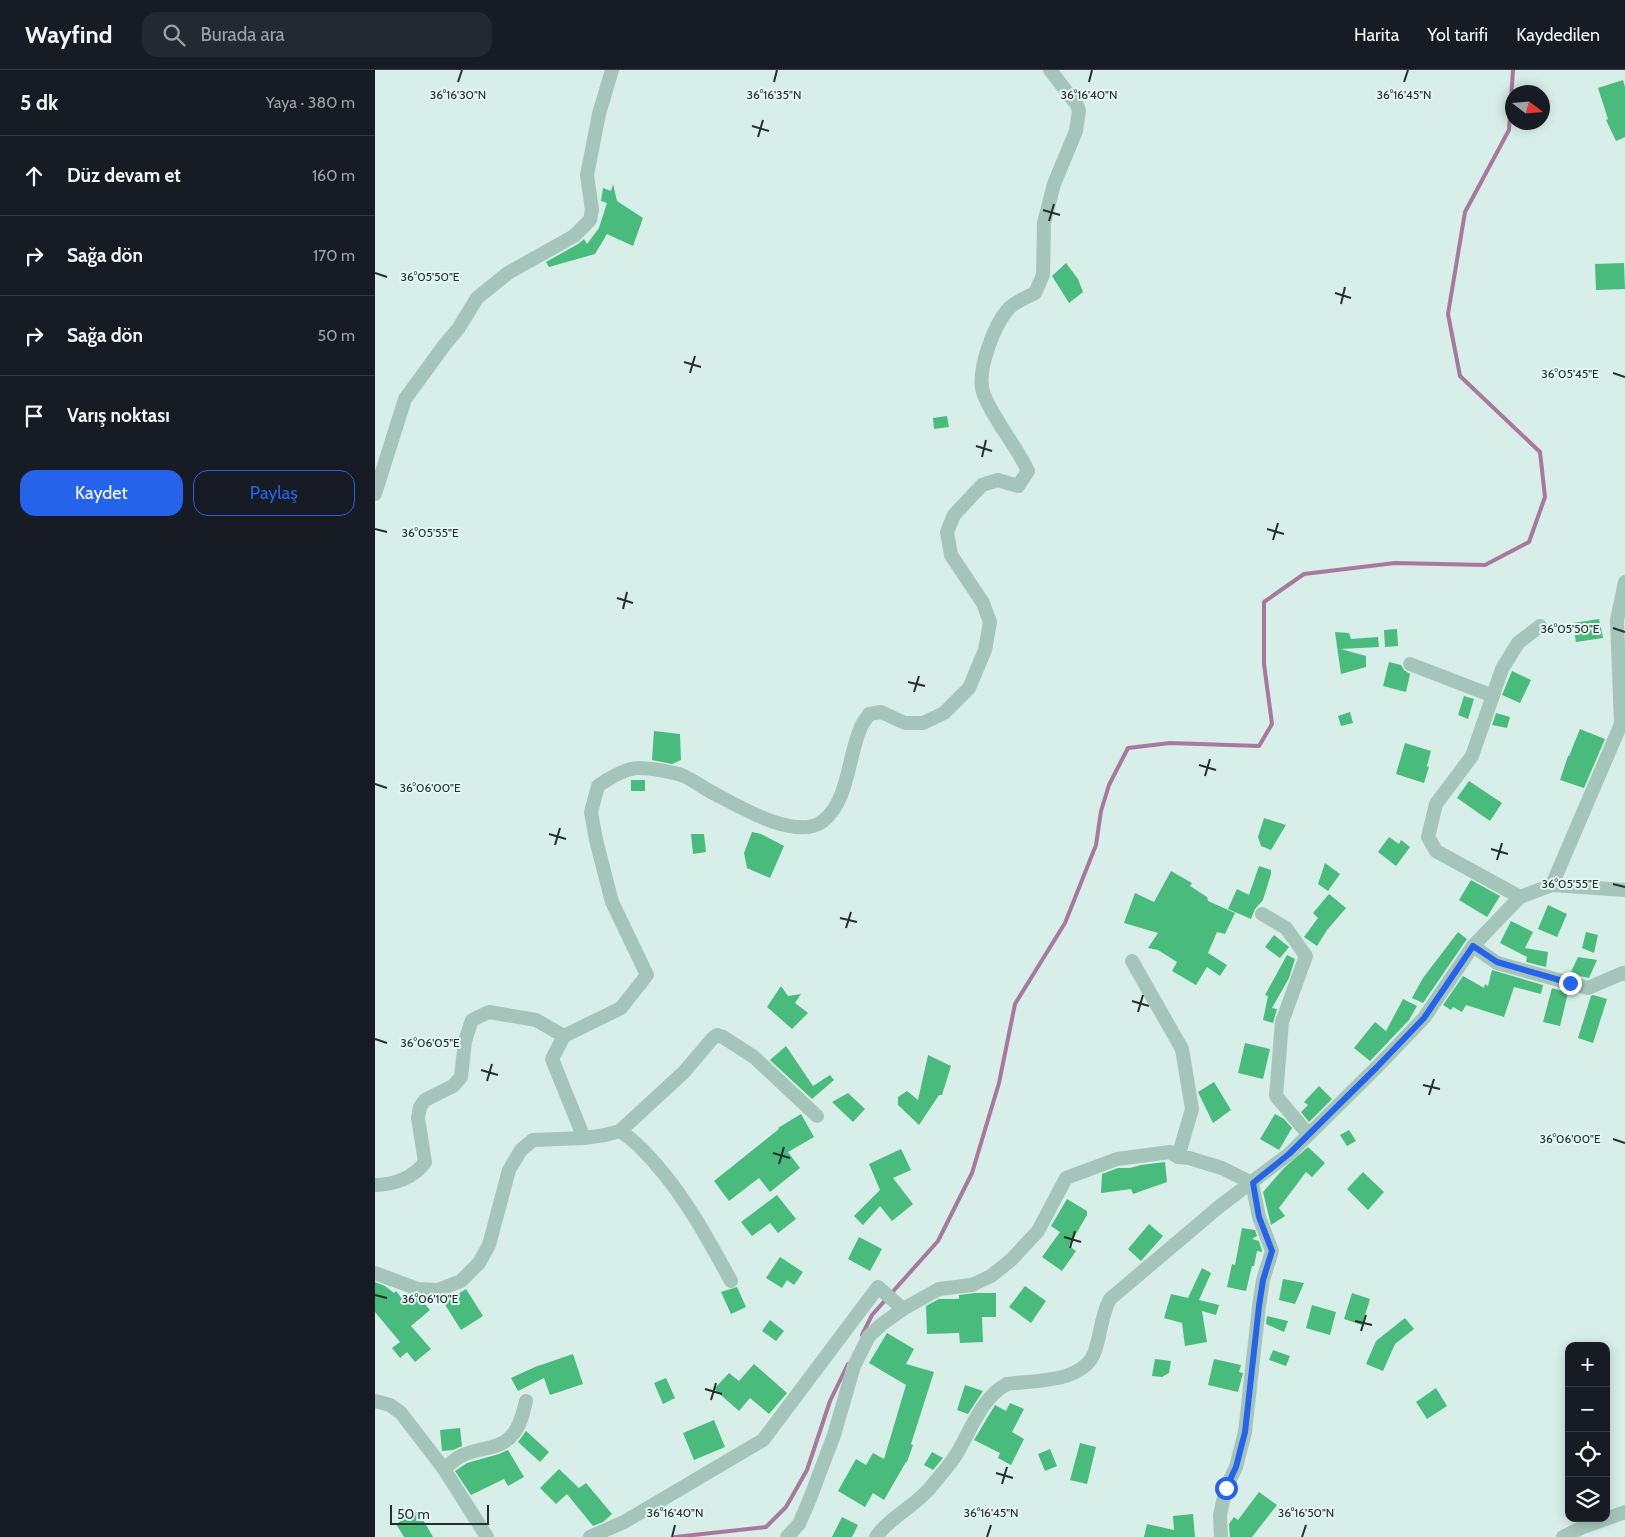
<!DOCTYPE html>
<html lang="tr">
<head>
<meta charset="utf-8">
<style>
	body { margin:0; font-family:Cabin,sans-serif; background:#242831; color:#f1f3f6 }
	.controls { position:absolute; right:15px; bottom:15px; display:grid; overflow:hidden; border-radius:10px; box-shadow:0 2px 12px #0003 }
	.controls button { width:45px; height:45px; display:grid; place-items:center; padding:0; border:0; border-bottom:1px solid #363941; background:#171b24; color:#f1f3f6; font:25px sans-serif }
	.compass { position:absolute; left:1130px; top:15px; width:45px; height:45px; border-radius:50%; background:#171b24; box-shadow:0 2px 12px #0003; rotate:106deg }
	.scale { position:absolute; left:15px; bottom:12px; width:99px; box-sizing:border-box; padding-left:5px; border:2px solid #26312c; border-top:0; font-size:14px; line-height:18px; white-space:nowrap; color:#26312c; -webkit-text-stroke:4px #e3f7f2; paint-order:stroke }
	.stop { position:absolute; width:15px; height:15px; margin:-11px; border:4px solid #2563eb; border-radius:50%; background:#fff }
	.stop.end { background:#2563eb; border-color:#fff; box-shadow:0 1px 5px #0008 }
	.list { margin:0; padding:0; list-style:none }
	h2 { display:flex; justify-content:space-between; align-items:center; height:65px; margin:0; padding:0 20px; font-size:21px }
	h2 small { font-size:16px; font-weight:400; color:#9ea1a6 }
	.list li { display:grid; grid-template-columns:32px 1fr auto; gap:15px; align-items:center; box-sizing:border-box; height:80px; padding:0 20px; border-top:1px solid #363941 }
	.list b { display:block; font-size:19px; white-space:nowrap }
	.list em { font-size:16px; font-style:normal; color:#9ea1a6 }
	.actions { display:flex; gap:10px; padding:15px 20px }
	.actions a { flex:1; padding:11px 0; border:1px solid #2563eb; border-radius:15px; text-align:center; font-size:18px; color:#2563eb }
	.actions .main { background:#2563eb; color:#fff }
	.icon { flex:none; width:28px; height:28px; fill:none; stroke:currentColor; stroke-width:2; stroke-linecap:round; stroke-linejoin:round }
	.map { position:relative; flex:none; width:1250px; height:1467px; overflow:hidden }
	header { display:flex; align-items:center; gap:30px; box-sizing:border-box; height:70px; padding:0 25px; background:#171b24; border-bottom:1px solid #363941 }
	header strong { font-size:24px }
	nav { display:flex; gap:28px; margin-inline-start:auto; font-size:18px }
	.search { width:350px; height:45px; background:#242831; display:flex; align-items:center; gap:12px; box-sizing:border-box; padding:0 18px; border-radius:15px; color:#9ea1a6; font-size:19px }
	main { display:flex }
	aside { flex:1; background:#171b24 }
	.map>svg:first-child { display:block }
</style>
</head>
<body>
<header>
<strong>Wayfind</strong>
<div class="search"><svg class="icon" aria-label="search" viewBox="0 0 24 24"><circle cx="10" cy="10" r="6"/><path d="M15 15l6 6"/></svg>Burada ara</div>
<nav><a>Harita</a><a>Yol tarifi</a><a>Kaydedilen</a></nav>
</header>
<main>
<aside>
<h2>5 dk<small>Yaya · 380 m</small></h2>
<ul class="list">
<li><svg class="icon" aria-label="ahead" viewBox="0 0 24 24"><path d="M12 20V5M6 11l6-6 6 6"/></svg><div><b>Düz devam et</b></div><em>160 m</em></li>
<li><svg class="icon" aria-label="right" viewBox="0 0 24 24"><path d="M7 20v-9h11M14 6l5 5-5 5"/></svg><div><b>Sağa dön</b></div><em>170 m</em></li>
<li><svg class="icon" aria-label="right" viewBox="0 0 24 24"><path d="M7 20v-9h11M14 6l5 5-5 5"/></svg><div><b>Sağa dön</b></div><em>50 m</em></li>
<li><svg class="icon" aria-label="arrive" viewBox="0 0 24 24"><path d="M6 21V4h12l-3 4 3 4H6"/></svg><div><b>Varış noktası</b></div></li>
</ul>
<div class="actions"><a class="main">Kaydet</a><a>Paylaş</a></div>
</aside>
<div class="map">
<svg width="1250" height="1467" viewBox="0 0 1250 1467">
	<rect width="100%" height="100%" fill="#d8eee8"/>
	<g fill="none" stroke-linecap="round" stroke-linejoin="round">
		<!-- stream -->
		<g stroke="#a8799d" stroke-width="4">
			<polyline points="487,1265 497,1245 563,1171 597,1103 624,1013 640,934 690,853 721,775 726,741 734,715 753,678 795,673 884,676 897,654 889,594 889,532 929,504 1020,493 1110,495 1154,472 1170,427 1165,382 1085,306 1073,244 1090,142 1134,60 1138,0"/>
			<polyline points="300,1467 391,1457 411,1437 432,1400 455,1331 473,1294"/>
		</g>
	</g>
	<!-- building -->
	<g fill="#49bb7d">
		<polygon points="1248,10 1250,17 1250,67 1241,71 1231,50 1233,49 1223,18"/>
		<polygon points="238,114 242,131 268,148 258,176 232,164 220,184 174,197 171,192 203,174 209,169 212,174 224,158 232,133 226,131 228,118 236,121"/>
		<polygon points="691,193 703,209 708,222 694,233 677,206"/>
		<polygon points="1249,193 1250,219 1221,220 1220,194"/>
		<polygon points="572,346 574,357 559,359 558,348"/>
		<polygon points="1224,549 1228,568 1201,572 1198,553"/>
		<polygon points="1022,559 1023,576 1010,577 1009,560"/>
		<polygon points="960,562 974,563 976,569 1003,567 1004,577 966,579 991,586 991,597 966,604"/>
		<polygon points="1014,592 1026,595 1029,600 1035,604 1031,622 1008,616"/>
		<polygon points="1137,601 1156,610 1145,633 1127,625"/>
		<polygon points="1089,626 1099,629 1093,649 1083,645"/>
		<polygon points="975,642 978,653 966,656 963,646"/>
		<polygon points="1121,643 1135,647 1132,658 1117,655"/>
		<polygon points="1205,659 1230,669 1209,718 1185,710 1193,686 1194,686"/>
		<polygon points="279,661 305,664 306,690 297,694 277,690"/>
		<polygon points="1030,673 1056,681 1052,696 1054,697 1049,713 1021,704"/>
		<rect x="256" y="710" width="14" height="11"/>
		<polygon points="1094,711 1127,733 1115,751 1082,728"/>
		<polygon points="889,748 911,755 896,780 886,776 883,767"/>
		<polygon points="377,762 386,764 409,776 395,808 372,798 369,783"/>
		<polygon points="316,764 329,764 331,782 318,784"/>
		<polygon points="1014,767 1024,774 1026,770 1035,777 1021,796 1003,782"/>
		<polygon points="950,793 965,804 953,821 943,814"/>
		<polygon points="884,796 896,800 896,804 888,830 880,839 876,849 853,839 862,819 874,825"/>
		<polygon points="796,801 817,813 815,816 832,827 833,831 860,843 850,864 842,862 833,883 852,895 845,906 832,897 821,915 797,901 802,892 783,880 773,878 783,863 749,853 760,823 779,832"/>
		<polygon points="1096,810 1125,826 1112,847 1084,830"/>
		<polygon points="954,824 971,838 952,860 942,876 929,867 943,848 938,843"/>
		<polygon points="1173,835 1192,844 1182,867 1163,859"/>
		<polygon points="1136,851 1158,862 1150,878 1173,882 1171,897 1151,892 1152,887 1125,873"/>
		<polygon points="1083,862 1092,869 1048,933 1037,928 1048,908"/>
		<polygon points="1211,862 1223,865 1219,883 1207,878"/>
		<polygon points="899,865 914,877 905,888 890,877"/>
		<polygon points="912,885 920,889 914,908 897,938 902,939 898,953 888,950 893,926 890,925"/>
		<polygon points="1203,887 1222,890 1214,908 1195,904"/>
		<polygon points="1117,900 1168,915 1166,924 1139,917 1129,947 1091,935 1087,942 1078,937 1076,940 1068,935 1088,906 1109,918 1110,914 1113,916"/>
		<polygon points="406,916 413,926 426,924 420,933 433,943 417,959 392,937"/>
		<polygon points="1177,918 1193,923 1185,956 1168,952"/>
		<polygon points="1218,925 1232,929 1218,973 1203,968 1216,926"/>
		<polygon points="1028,929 1042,936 1034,950 995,991 979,978 1000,952 1011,961"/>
		<polygon points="870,973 895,979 888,1009 863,1003"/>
		<polygon points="411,976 438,1016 455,1005 459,1010 437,1029 395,990"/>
		<polygon points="553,985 576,996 567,1025 564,1025 544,1055 523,1035 523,1027 532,1021 543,1030"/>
		<polygon points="839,1012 856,1040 838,1053 823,1022"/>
		<polygon points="944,1016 957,1029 934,1052 926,1042 933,1035 929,1032"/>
		<polygon points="473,1023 490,1039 478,1052 457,1032"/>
		<polygon points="426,1044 439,1067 413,1082 425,1098 395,1122 384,1108 354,1131 339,1111 404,1059 403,1058"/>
		<polygon points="900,1044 909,1049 917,1058 904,1080 885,1069"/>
		<polygon points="974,1060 981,1071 972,1076 965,1065"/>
		<polygon points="933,1077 950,1093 937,1107 931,1102 904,1138 910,1146 896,1155 888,1122 909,1098"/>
		<polygon points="526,1079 536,1100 518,1108 538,1134 517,1151 505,1136 488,1155 479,1146 505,1120 494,1094"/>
		<polygon points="790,1092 792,1112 758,1124 756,1119 726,1123 727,1104 743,1098 755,1098 766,1095"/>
		<polygon points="988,1102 1009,1122 993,1140 972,1119"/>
		<polygon points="402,1125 421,1149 403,1163 395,1153 377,1166 366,1152"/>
		<polygon points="692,1129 712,1141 712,1145 694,1176 701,1181 687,1201 667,1187 685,1162 676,1156"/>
		<polygon points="774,1154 788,1166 766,1191 753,1179"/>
		<polygon points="867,1158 880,1160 882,1166 877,1169 884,1171 887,1181 887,1182 882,1181 879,1196 877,1196 871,1221 852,1217 857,1194 860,1195"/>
		<polygon points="484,1167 507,1179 495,1201 473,1189"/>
		<polygon points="405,1187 428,1202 419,1215 412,1210 407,1218 391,1208"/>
		<polygon points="827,1198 836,1203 824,1230 844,1235 841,1245 827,1241 832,1272 810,1276 807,1253 789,1248 796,1224 813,1228"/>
		<polygon points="908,1209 929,1213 920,1234 904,1230"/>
		<polygon points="0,1212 10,1216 19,1223 21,1221 29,1231 36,1226 45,1228 55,1240 36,1256 56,1279 40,1292 32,1282 25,1288 17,1278 25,1272 0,1242"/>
		<polygon points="650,1216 671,1231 656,1253 634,1237"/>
		<polygon points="362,1217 371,1237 356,1244 346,1222"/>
		<polygon points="91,1219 108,1246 86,1260 69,1233"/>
		<polygon points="600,1223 621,1223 621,1247 607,1247 608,1272 585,1273 584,1263 552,1264 551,1236 564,1229 584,1229 584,1225"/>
		<polygon points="977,1223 995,1229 987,1255 969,1249"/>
		<polygon points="937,1235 961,1242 955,1265 931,1258"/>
		<polygon points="892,1246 913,1251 909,1262 891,1254"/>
		<polygon points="1030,1248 1039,1259 1020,1274 1008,1301 991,1294 1001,1271"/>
		<polygon points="395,1250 409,1261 401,1271 387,1261"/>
		<polygon points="512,1263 539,1279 531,1294 559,1302 536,1374 538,1375 532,1392 531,1392 509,1430 498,1423 490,1437 463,1421 481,1389 491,1395 498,1383 509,1389 531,1315 494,1293"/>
		<polygon points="898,1280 915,1286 911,1296 894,1290"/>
		<polygon points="198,1284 208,1314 175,1325 169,1308 143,1321 136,1308 160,1297"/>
		<polygon points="780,1289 796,1291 794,1303 787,1307 777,1306"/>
		<polygon points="839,1289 866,1295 864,1302 868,1303 863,1322 833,1315"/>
		<polygon points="379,1294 412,1323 394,1344 375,1328 364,1341 339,1319 354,1303 364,1311"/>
		<polygon points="291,1308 300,1328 288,1334 279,1313"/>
		<polygon points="590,1315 608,1321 593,1344 582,1340"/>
		<polygon points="1061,1318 1072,1336 1052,1349 1041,1332"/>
		<polygon points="635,1333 649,1339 637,1362 649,1369 636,1395 623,1388 625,1383 599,1370 620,1335 631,1341"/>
		<polygon points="339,1350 350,1377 319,1390 308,1363"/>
		<polygon points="85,1358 87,1376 78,1380 67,1381 65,1360"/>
		<polygon points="151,1361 174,1382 165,1392 143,1372"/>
		<polygon points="705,1373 721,1377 712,1414 695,1410"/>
		<polygon points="675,1379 682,1396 670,1401 663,1384"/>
		<polygon points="133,1380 149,1407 133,1416 129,1409 96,1425 80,1401 92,1393 124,1384"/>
		<polygon points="557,1382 568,1388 558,1400 549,1395"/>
		<polygon points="184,1399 204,1418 211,1413 237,1444 228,1452 218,1456 192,1424 181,1434 165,1418"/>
		<polygon points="884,1422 902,1435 877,1467 855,1467 854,1454 859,1447 863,1450"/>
		<polygon points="43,1441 58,1467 29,1467 21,1454"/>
		<polygon points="818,1444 820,1467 769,1467 772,1454 799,1460 798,1446"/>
		<polygon points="467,1447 483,1455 477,1467 457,1467"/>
	</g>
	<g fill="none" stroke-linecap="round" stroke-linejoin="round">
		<!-- minor -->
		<g stroke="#a5c5ba" stroke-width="14">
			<polyline points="0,424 30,329 71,273 83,259 102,228 133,203 199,166 215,150 217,140 212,105 224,44 237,0"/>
			<polyline points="1035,594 1118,626"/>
			<polyline points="1177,815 1246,654 1242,550 1250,512"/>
			<polyline points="1145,827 1061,781 1053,767 1061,734 1097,686 1127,599 1143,573 1165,556"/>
			<polyline points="887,844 911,858 931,886 907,952 901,1026 933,1064"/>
			<polyline points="1098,876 1122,893 1213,918 1248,903 1250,904"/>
			<polyline points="757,891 807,979 817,1039 803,1087"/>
			<polyline points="189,966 177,989 209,1068"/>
			<polyline points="245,1061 309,1002 337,969 342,965 348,967 379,987 442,1046"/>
			<path d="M 0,1115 C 19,1115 40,1107 50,1092 L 43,1048 L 45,1037 L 50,1030 L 78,1016 L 86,1007 L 90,971 L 97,950 L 114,942 L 161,950 L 189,966 L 246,938 L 272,905 L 237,832 L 221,770 L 216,742 L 223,716 C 233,709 251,698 264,698 C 275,698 299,702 309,706 C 320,711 331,720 342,725 C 366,738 423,771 448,751 C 474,731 473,685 486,657 C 488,652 492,648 494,644 L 506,642 L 530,653 L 548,653 L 569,643 L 594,618 L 610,580 L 615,552 L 608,533 L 576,485 L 572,462 L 579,445 L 607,415 L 623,410 L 643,416 L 653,401 C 641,375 620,352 609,325 C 600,303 619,255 634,238 C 640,232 652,227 660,223 L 668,205 L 669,153 L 679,114 L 701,61 L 704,41 L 702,35 L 675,0"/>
			<path d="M 0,1203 L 43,1219 L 63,1220 L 86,1211 L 104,1193 L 114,1175 L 134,1100 L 146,1080 L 158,1070 L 209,1068 L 230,1065 L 245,1061 C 258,1069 268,1080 279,1092 C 311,1128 333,1169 356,1211"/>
			<polyline points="0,1331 15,1335 26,1343 69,1399 112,1467"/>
			<path d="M 69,1399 C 75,1394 81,1388 88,1385 C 105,1377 126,1380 138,1364 C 146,1355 148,1342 151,1331"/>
			<polyline points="215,1467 249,1452 388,1370 503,1217 528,1239"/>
			<polyline points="412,1467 424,1454 434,1431 459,1365 479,1296 494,1266 507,1254 528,1239 564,1219 597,1215 616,1206 636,1190 663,1161 691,1108 742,1089 795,1082 803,1087 814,1088 847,1098 877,1113"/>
			<path d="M 501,1467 C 515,1447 540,1436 555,1418 C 563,1408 572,1398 579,1388 C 595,1364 605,1328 632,1314 C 661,1310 709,1313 720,1281 C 726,1263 726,1246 735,1229 L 845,1136 L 914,1084 L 1002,997 L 1049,948 L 1098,876 L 1145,827 L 1177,815 L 1250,820"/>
			<polyline points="846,1467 845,1445 851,1418 861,1397 870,1362 884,1236 888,1210 897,1181 884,1147 877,1113"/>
			<polyline points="1188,1467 1206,1458 1250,1442"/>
		</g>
	</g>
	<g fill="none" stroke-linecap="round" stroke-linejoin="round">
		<!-- route -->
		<polyline stroke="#2563eb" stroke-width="6" points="851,1418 861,1397 870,1362 884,1236 888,1210 897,1181 884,1147 878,1113 914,1084 1002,997 1049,948 1098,876 1122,892 1195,913"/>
	</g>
	<!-- ticks -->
	<path fill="none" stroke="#26312c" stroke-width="2" d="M 83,12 L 87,0M 399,12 L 402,0M 714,12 L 717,0M 1029,12 L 1033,0M 377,56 L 394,61M 383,67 L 388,50M 668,140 L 685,145M 674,151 L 679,134M 0,203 L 12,207M 960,223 L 976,228M 966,234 L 970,217M 309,292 L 326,297M 315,303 L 320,286M 1238,303 L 1250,307M 601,376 L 617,381M 607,387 L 611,370M 0,459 L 12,462M 892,459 L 909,464M 898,470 L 903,453M 242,528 L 258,533M 248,539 L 252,522M 1238,558 L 1250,562M 533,612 L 550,616M 539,622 L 544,606M 824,695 L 841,700M 830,706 L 835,689M 0,714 L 12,718M 174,764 L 191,769M 180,775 L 185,758M 1116,779 L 1133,784M 1122,790 L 1127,773M 1238,814 L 1250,817M 465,848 L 482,852M 471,858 L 476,842M 757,931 L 774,936M 763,942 L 768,925M 0,969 L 12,973M 106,1000 L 123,1005M 112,1011 L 117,994M 1048,1015 L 1065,1019M 1054,1025 L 1059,1009M 1238,1069 L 1250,1073M 398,1083 L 415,1088M 404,1094 L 409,1077M 689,1167 L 706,1172M 695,1178 L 700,1161M 0,1225 L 12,1228M 980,1251 L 997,1255M 986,1261 L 991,1245M 330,1319 L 347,1324M 336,1330 L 341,1313M 621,1403 L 638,1408M 627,1414 L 632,1397M 297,1467 L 300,1455M 612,1467 L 616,1455M 927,1467 L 931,1455"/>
	<g font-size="12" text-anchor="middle" fill="#26312c" stroke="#e3f7f2" stroke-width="4" stroke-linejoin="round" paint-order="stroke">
		<text x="83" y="29">36°16'30"N</text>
		<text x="399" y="29">36°16'35"N</text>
		<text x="714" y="29">36°16'40"N</text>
		<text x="1029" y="29">36°16'45"N</text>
		<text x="55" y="211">36°05'50"E</text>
		<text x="1195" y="308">36°05'45"E</text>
		<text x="55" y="467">36°05'55"E</text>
		<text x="1195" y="563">36°05'50"E</text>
		<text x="55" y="722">36°06'00"E</text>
		<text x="1195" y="818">36°05'55"E</text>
		<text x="55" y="977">36°06'05"E</text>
		<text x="1195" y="1073">36°06'00"E</text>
		<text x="55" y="1233">36°06'10"E</text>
		<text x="300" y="1447">36°16'40"N</text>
		<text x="616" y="1447">36°16'45"N</text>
		<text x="931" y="1447">36°16'50"N</text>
	</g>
</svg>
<div class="controls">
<button>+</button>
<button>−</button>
<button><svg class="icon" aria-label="locate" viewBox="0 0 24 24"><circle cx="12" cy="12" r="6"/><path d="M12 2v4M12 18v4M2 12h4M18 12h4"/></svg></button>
<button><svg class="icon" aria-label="layers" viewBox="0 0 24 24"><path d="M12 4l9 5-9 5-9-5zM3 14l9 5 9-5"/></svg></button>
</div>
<svg class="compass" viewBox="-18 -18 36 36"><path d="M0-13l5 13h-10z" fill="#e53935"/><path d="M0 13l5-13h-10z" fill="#9ea1a6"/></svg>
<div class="scale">50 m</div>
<div class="stop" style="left:851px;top:1418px"></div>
<div class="stop end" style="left:1195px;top:913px"></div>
</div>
</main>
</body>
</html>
